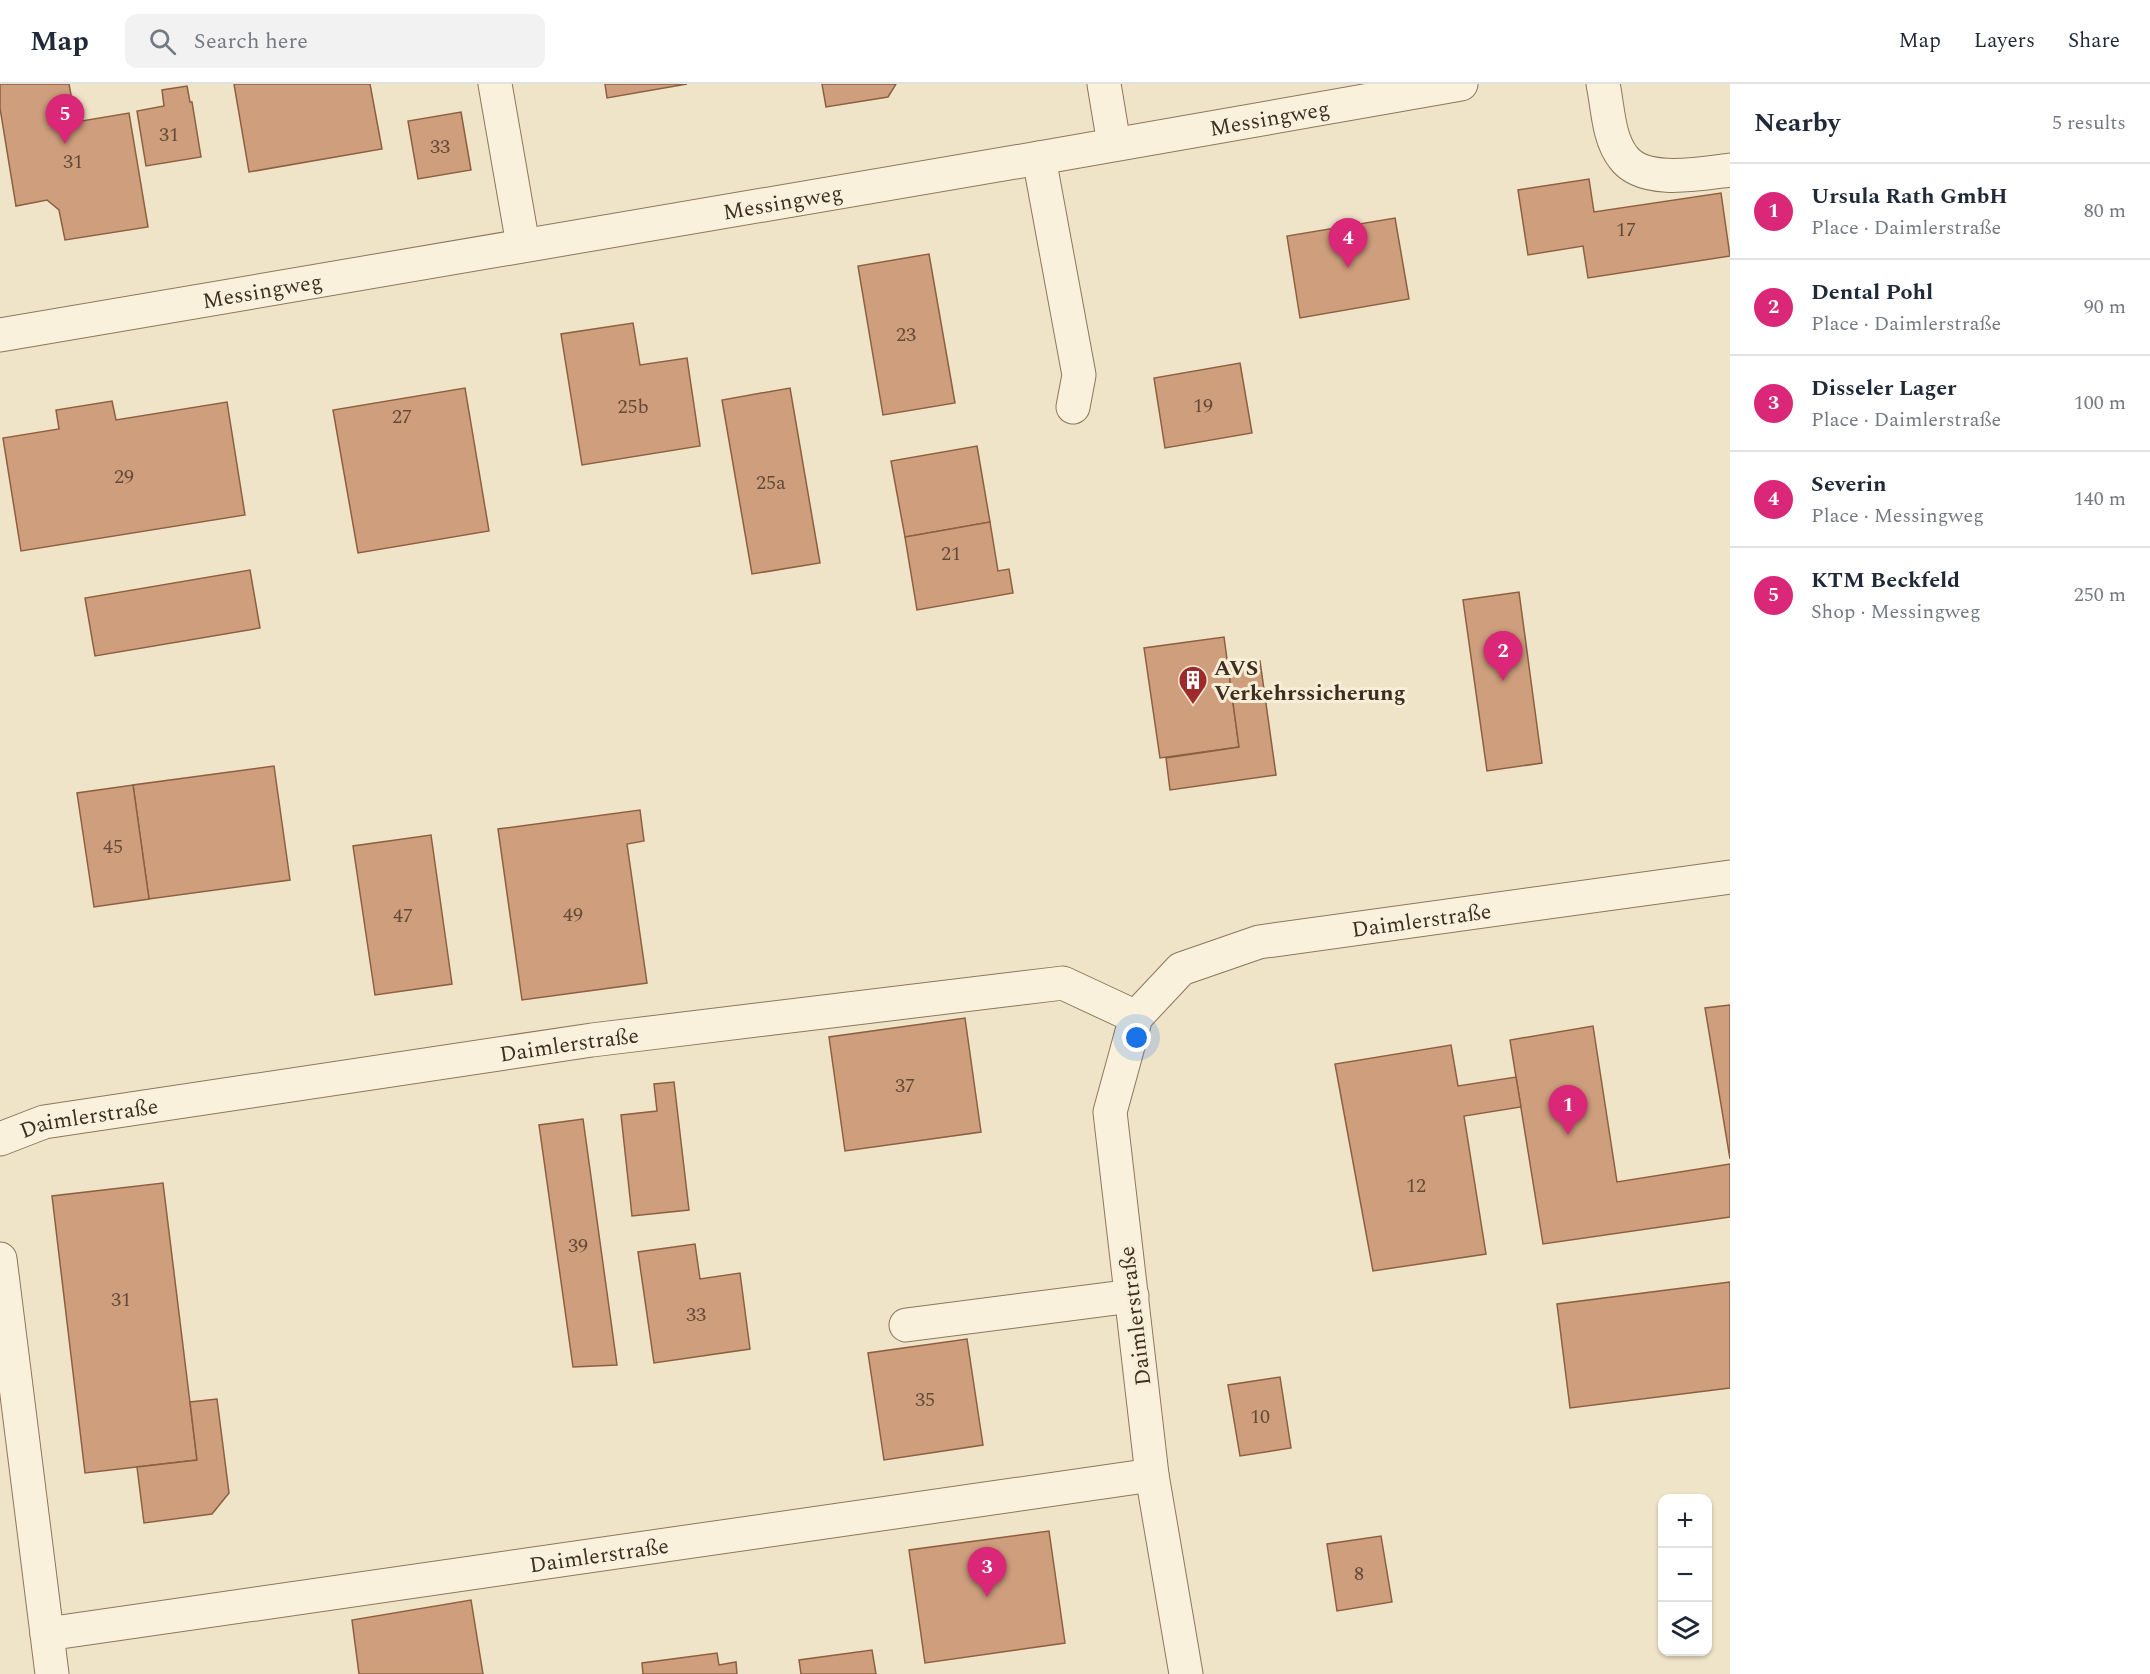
<!DOCTYPE html>
<html lang="en">
<head>
<meta charset="utf-8">
<style>
	body { margin:0; font-family:Spectral,serif; background:#f2f2f3; color:#1f2937 }
	.controls { position:absolute; right:18px; bottom:18px; display:grid; overflow:hidden; border-radius:12px; box-shadow:0 2px 4px #0004 }
	.controls button { width:54px; height:54px; display:grid; place-items:center; padding:0; border:0; border-bottom:2px solid #e0e1e3; background:#fff; color:#1f2937; font:30px sans-serif }
	.you { position:absolute; left:1137px; top:954px; width:21px; height:21px; margin:-15px; border:4px solid #fff; border-radius:50%; background:#1a73e8; box-shadow:0 0 0 9px #1a73e833 }
	.badge { display:grid; place-items:center; width:39px; height:39px; border-radius:50%; background:#db2777; color:#fff; font-size:20px; font-weight:700 }
	.pin { position:absolute; translate:-50% -50px; filter:drop-shadow(0 2px 3px #0008) }
	.pin::after { content:''; position:absolute; top:32px; width:21px; height:18px; background:inherit; clip-path:polygon(0 0,100% 0,50% 100%) }
	.list { margin:0; padding:0; list-style:none }
	h2 { display:flex; justify-content:space-between; align-items:center; height:78px; margin:0; padding:0 24px; font-size:26px }
	h2 small { font-size:20px; font-weight:400; color:#747a83 }
	.list li { display:grid; grid-template-columns:39px 1fr auto; gap:18px; align-items:center; box-sizing:border-box; height:96px; padding:0 24px; border-top:2px solid #e0e1e3 }
	.list b { display:block; font-size:22px; white-space:nowrap }
	.list p { margin:0; font-size:20px; white-space:nowrap; color:#747a83 }
	.list em { font-size:20px; font-style:normal; color:#747a83 }
	.icon { flex:none; width:33px; height:33px; fill:none; stroke:currentColor; stroke-width:2; stroke-linecap:round; stroke-linejoin:round }
	.map { position:relative; flex:none; width:1730px; height:1590px; overflow:hidden }
	header { display:flex; align-items:center; gap:36px; box-sizing:border-box; height:84px; padding:0 30px; background:#fff; border-bottom:2px solid #e0e1e3 }
	header strong { font-size:28px }
	nav { display:flex; gap:33px; margin-inline-start:auto; font-size:21px }
	.search { width:420px; height:54px; background:#f2f2f3; display:flex; align-items:center; gap:15px; box-sizing:border-box; padding:0 21px; border-radius:12px; color:#747a83; font-size:22px }
	main { display:flex }
	aside { flex:1; background:#fff }
	.map>svg:first-child { display:block }
</style>
</head>
<body>
<header>
<strong>Map</strong>
<div class="search"><svg class="icon" aria-label="search" viewBox="0 0 24 24"><circle cx="10" cy="10" r="6"/><path d="M15 15l6 6"/></svg>Search here</div>
<nav><a>Map</a><a>Layers</a><a>Share</a></nav>
</header>
<main>
<div class="map">
<svg width="1730" height="1590" viewBox="0 0 1730 1590">
	<rect width="100%" height="100%" fill="#f0e4c8"/>
	<!-- building -->
	<g fill="#cf9f7d" stroke="#8d5f41" stroke-width="1.5">
		<polygon points="0,0 69,0 76,38 129,29 148,143 65,156 59,126 47,116 16,122 0,24"/>
		<polygon points="234,0 370,0 382,65 249,88"/>
		<polygon points="605,0 687,0 607,14"/>
		<polygon points="822,0 896,0 888,13 826,23"/>
		<polygon points="187,2 190,18 192,18 201,73 146,82 137,27 164,22 162,6"/>
		<polygon points="461,28 471,86 418,95 408,37"/>
		<polygon points="1589,95 1594,128 1721,109 1730,172 1588,194 1583,162 1528,171 1518,106"/>
		<polygon points="1395,134 1409,215 1300,234 1287,152"/>
		<polygon points="929,170 955,319 883,331 858,182"/>
		<polygon points="633,239 640,281 687,274 700,362 582,381 561,250"/>
		<polygon points="1240,279 1252,349 1165,364 1154,294"/>
		<polygon points="465,304 489,447 358,469 333,326"/>
		<polygon points="790,304 820,479 752,490 722,316"/>
		<polygon points="112,317 116,336 227,318 245,431 21,467 3,354 59,345 56,326"/>
		<polygon points="977,362 990,438 905,453 891,377"/>
		<polygon points="990,438 998,487 1009,485 1013,509 917,526 905,453"/>
		<polygon points="250,486 260,544 95,572 85,514"/>
		<polygon points="1519,508 1542,679 1487,687 1463,516"/>
		<polygon points="1224,553 1239,663 1160,674 1144,564"/>
		<polygon points="1260,577 1276,691 1170,706 1166,674 1239,663 1228,582"/>
		<polygon points="274,682 290,796 149,815 133,701"/>
		<polygon points="133,701 149,815 94,823 77,709"/>
		<polygon points="640,726 644,757 627,760 647,899 522,916 498,745"/>
		<polygon points="431,751 452,900 375,911 353,762"/>
		<polygon points="1730,921 1730,1075 1705,924"/>
		<polygon points="965,934 981,1048 845,1067 829,953"/>
		<polygon points="1593,942 1617,1098 1730,1080 1730,1133 1543,1160 1510,956"/>
		<polygon points="1451,961 1458,1002 1516,993 1521,1023 1464,1032 1486,1170 1373,1187 1335,980"/>
		<polygon points="674,998 689,1126 632,1132 621,1031 657,1027 654,1000"/>
		<polygon points="583,1035 617,1281 573,1283 539,1041"/>
		<polygon points="163,1099 197,1376 85,1389 52,1112"/>
		<polygon points="695,1160 700,1195 740,1189 750,1265 654,1279 638,1168"/>
		<polygon points="1730,1198 1730,1304 1570,1324 1557,1220"/>
		<polygon points="967,1255 983,1361 884,1376 868,1269"/>
		<polygon points="1280,1293 1291,1364 1240,1372 1228,1301"/>
		<polygon points="217,1315 229,1409 212,1430 144,1439 137,1383 197,1376 190,1318"/>
		<polygon points="1049,1447 1065,1559 925,1579 909,1466"/>
		<polygon points="1381,1452 1392,1518 1337,1527 1327,1460"/>
		<polygon points="471,1516 483,1590 359,1590 352,1536"/>
		<polygon points="872,1566 876,1590 801,1590 799,1576"/>
		<polygon points="717,1569 719,1581 736,1578 737,1590 643,1590 642,1579"/>
	</g>
	<g fill="none" stroke-linecap="round" stroke-linejoin="round">
		<!-- minor casing -->
		<g stroke="#8d765c" stroke-width="35">
			<g id="minor">
				<polyline points="495,0 523,161"/>
				<polyline points="1104,0 1114,60"/>
				<path d="M 1603,0 C 1608,23 1608,54 1623,73 C 1643,101 1699,90 1730,86"/>
				<polyline points="1039,74 1079,291 1073,323"/>
				<path id="s1" d="M 0,251 L 1039,74 L 1461,0"/>
				<path id="s2" d="M 0,1055 L 44,1038 L 592,956 L 1063,899 L 1136,933"/>
				<polyline points="0,1175 47,1550"/>
				<polyline points="906,1241 1132,1212"/>
				<path id="s3" d="M 52,1590 L 47,1550 L 1152,1391"/>
				<path id="s4" d="M 1186,1590 L 1152,1391 L 1110,1028 L 1136,933 L 1181,885 L 1259,858 L 1730,793"/>
			</g>
		</g>
		<!-- minor -->
		<use href="#minor" stroke="#faf1dc" stroke-width="33"/>
	</g>
	<!-- icons -->
	<defs>
		<g id="building-pin" transform="scale(1.5)"><path d="M0 17L-7.5 6A9.5 9.5 0 1 1 7.5 6Z" fill="#9e2a2b" stroke="#f7eed8"/><path d="M-4-6H4V6H1V3H-1V6H-4ZM-2.5-4.3h1.7v1.8h-1.7ZM.8-4.3h1.7v1.8H.8ZM-2.5-1h1.7V.8h-1.7ZM.8-1h1.7V.8H.8Z" fill="#fff"/></g>
	</defs>
	<g fill-rule="evenodd">
		<use href="#building-pin" x="1193" y="596"/>
	</g>
	<g text-anchor="middle" stroke-width="6" stroke-linejoin="round" paint-order="stroke">
		<!-- number labels -->
		<g font-size="20" fill="#624a37">
			<text x="169" y="57">31</text>
			<text x="440" y="69">33</text>
			<text x="73" y="84">31</text>
			<text x="1626" y="152">17</text>
			<text x="906" y="257">23</text>
			<text x="1203" y="328">19</text>
			<text x="633" y="329">25b</text>
			<text x="402" y="339">27</text>
			<text x="124" y="399">29</text>
			<text x="771" y="405">25a</text>
			<text x="951" y="476">21</text>
			<text x="113" y="769">45</text>
			<text x="573" y="837">49</text>
			<text x="403" y="838">47</text>
			<text x="905" y="1008">37</text>
			<text x="1416" y="1108">12</text>
			<text x="578" y="1168">39</text>
			<text x="121" y="1222">31</text>
			<text x="696" y="1237">33</text>
			<text x="925" y="1322">35</text>
			<text x="1260" y="1339">10</text>
			<text x="1359" y="1496">8</text>
		</g>
		<!-- street labels -->
		<g font-size="22" fill="#3d2e20" stroke="#f7eed8">
			<text dy="8" stroke="none"><textPath href="#s1" startOffset="1288">Messingweg</textPath></text>
			<text dy="8" stroke="none"><textPath href="#s1" startOffset="794">Messingweg</textPath></text>
			<text dy="8" stroke="none"><textPath href="#s1" startOffset="266">Messingweg</textPath></text>
			<text dy="8" stroke="none"><textPath href="#s4" startOffset="978">Daimlerstraße</textPath></text>
			<text dy="8" stroke="none"><textPath href="#s2" startOffset="578">Daimlerstraße</textPath></text>
			<text dy="8" stroke="none"><textPath href="#s2" startOffset="92">Daimlerstraße</textPath></text>
			<text transform="translate(1134 1232) rotate(-97)" y="8">Daimlerstraße</text>
			<text dy="8" stroke="none"><textPath href="#s3" startOffset="598">Daimlerstraße</textPath></text>
		</g>
		<!-- poi labels -->
		<g font-size="22" font-weight="bold" fill="#3d2e20" stroke="#f7eed8" text-anchor="start">
			<text x="1214" y="591">AVS<tspan x="1214" dy="25">Verkehrssicherung</tspan></text>
		</g>
	</g>
</svg>
<div class="controls">
<button>+</button>
<button>−</button>
<button><svg class="icon" aria-label="layers" viewBox="0 0 24 24"><path d="M12 4l9 5-9 5-9-5zM3 14l9 5 9-5"/></svg></button>
</div>
<div class="you"></div>
<div class="pin badge" style="left:1568px;top:1051px">1</div>
<div class="pin badge" style="left:1503px;top:597px">2</div>
<div class="pin badge" style="left:987px;top:1513px">3</div>
<div class="pin badge" style="left:1348px;top:184px">4</div>
<div class="pin badge" style="left:65px;top:60px">5</div>
</div>
<aside>
<h2>Nearby<small>5 results</small></h2>
<ul class="list">
<li><span class="badge">1</span><div><b>Ursula Rath GmbH</b><p>Place · Daimlerstraße</p></div><em>80 m</em></li>
<li><span class="badge">2</span><div><b>Dental Pohl</b><p>Place · Daimlerstraße</p></div><em>90 m</em></li>
<li><span class="badge">3</span><div><b>Disseler Lager</b><p>Place · Daimlerstraße</p></div><em>100 m</em></li>
<li><span class="badge">4</span><div><b>Severin</b><p>Place · Messingweg</p></div><em>140 m</em></li>
<li><span class="badge">5</span><div><b>KTM Beckfeld</b><p>Shop · Messingweg</p></div><em>250 m</em></li>
</ul>
</aside>
</main>
</body>
</html>
